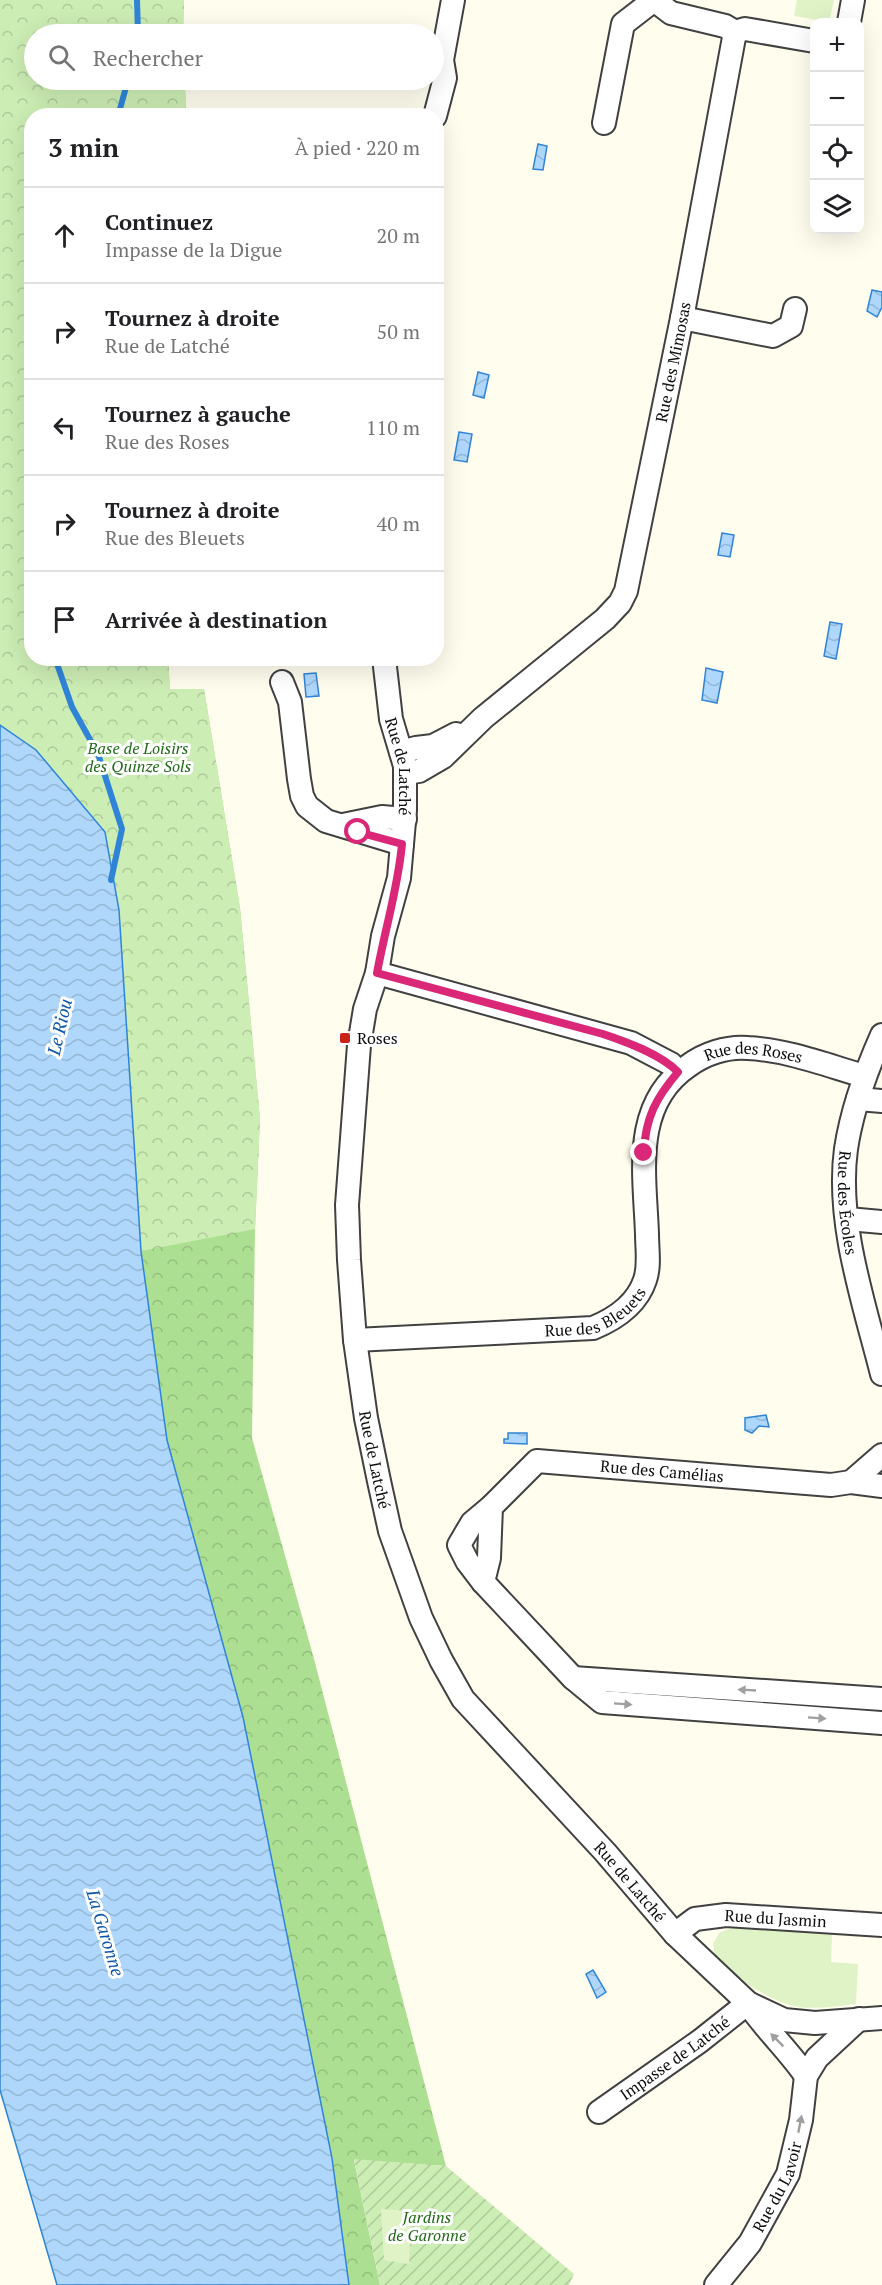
<!DOCTYPE html>
<html lang="fr">
<head>
<meta charset="utf-8">
<style>
	body { margin:0; font-family:"PT Serif",serif; background:#f6f6f6; color:#202124 }
	.controls { position:absolute; right:18px; top:18px; display:grid; overflow:hidden; border-radius:12px; box-shadow:0 6px 24px #0002 }
	.controls button { width:54px; height:54px; display:grid; place-items:center; padding:0; border:0; border-bottom:2px solid #e0e0e0; background:#fff; color:#202124; font:30px sans-serif }
	.stop { position:absolute; width:18px; height:18px; margin:-14px; border:4px solid #db2777; border-radius:50%; background:#fff }
	.stop.end { background:#db2777; border-color:#fff; box-shadow:0 2px 6px #0008 }
	.list { margin:0; padding:0; list-style:none }
	h2 { display:flex; justify-content:space-between; align-items:center; height:78px; margin:0; padding:0 24px; font-size:26px }
	h2 small { font-size:20px; font-weight:400; color:#757577 }
	.list li { display:grid; grid-template-columns:39px 1fr auto; gap:18px; align-items:center; box-sizing:border-box; height:96px; padding:0 24px; border-top:2px solid #e0e0e0 }
	.list b { display:block; font-size:22px; white-space:nowrap }
	.list p { margin:0; font-size:20px; white-space:nowrap; color:#757577 }
	.list em { font-size:20px; font-style:normal; color:#757577 }
	.icon { flex:none; width:33px; height:33px; fill:none; stroke:currentColor; stroke-width:2; stroke-linecap:round; stroke-linejoin:round }
	.map { position:relative; flex:none; width:882px; height:2285px; overflow:hidden }
	.search { position:absolute; background:#fff; box-shadow:0 6px 24px #0002; left:24px; top:24px; width:420px; height:66px; display:flex; align-items:center; gap:15px; box-sizing:border-box; padding:0 21px; border-radius:33px; color:#757577; font-size:22px }
	.panel { position:absolute; background:#fff; box-shadow:0 6px 24px #0002; left:24px; top:108px; width:420px; height:558px; border-radius:24px }
	.map>svg:first-child { display:block }
</style>
</head>
<body>
<div class="map">
<svg width="882" height="2285" viewBox="0 0 882 2285">
	<defs>
		<pattern id="forest-crowns" width="20" height="18" patternUnits="userSpaceOnUse" patternTransform="scale(1.5)"><rect width="20" height="18" fill="#addf92"/><path d="M2 6a3 3 0 1 1 6 0M12 15a3 3 0 1 1 6 0" fill="none" stroke="#94be7d"/></pattern>
		<pattern id="park-crowns" width="20" height="18" patternUnits="userSpaceOnUse" patternTransform="scale(1.5)"><rect width="20" height="18" fill="#ccedb4"/><path d="M2 6a3 3 0 1 1 6 0M12 15a3 3 0 1 1 6 0" fill="none" stroke="#aeca9a"/></pattern>
		<pattern id="garden-furrows" width="10" height="10" patternUnits="userSpaceOnUse" patternTransform="scale(1.5)"><rect width="10" height="10" fill="#ccedb4"/><path d="M-1 1l2-2M0 10L10 0M9 11l2-2" fill="none" stroke="#aeca9a"/></pattern>
		<pattern id="water-waves" width="16" height="10" patternUnits="userSpaceOnUse" patternTransform="scale(1.5)"><rect width="16" height="10" fill="#aed7fb"/><path d="M0 5q4-4 8 0t8 0" fill="none" stroke="#94b7d6"/></pattern>
	</defs>
	<rect width="100%" height="100%" fill="#fffdee"/>
	<!-- forest -->
	<polygon fill="url(#forest-crowns)" points="0,0 184,0 183,34 34,34 34,80 185,80 186,115 32,116 32,658 168,659 170,689 204,689 240,908 260,1119 255,1229 252,1438 314,1659 446,2166 354,2160 380,2285 349,2285 332,2158 243,1717 167,1440 141,1251 36,750 0,725"/>
	<!-- park -->
	<polygon fill="url(#park-crowns)" points="0,0 184,0 183,34 34,34 34,80 185,80 186,115 32,116 32,658 168,659 170,689 204,689 240,908 260,1119 255,1229 141,1251 119,910 36,750 0,725"/>
	<!-- garden -->
	<polygon fill="url(#garden-furrows)" points="354,2159 446,2166 574,2274 569,2285 380,2285"/>
	<!-- pitch -->
	<g fill="#e0f3c7">
		<polygon points="797,0 834,0 829,22 794,16"/>
		<path d="M 733,1927 L 832,1934 L 831,1962 L 858,1964 L 856,2004 C 835,2006 811,2011 790,2005 C 771,2000 726,1974 716,1957 C 714,1954 714,1948 713,1944 L 719,1933 Z"/>
		<polygon points="381,2209 411,2211 409,2264 384,2260"/>
	</g>
	<!-- water -->
	<g fill="url(#water-waves)" stroke="#2f84d8" stroke-width="1.5">
		<polygon points="538,144 547,146 543,170 533,169"/>
		<polygon points="872,290 882,292 882,307 877,317 867,311"/>
		<polygon points="478,372 489,375 484,398 473,395"/>
		<polygon points="459,432 472,434 467,462 454,460"/>
		<polygon points="722,533 734,535 730,557 718,555"/>
		<polygon points="830,622 842,624 836,659 824,656"/>
		<polygon points="706,668 723,672 717,703 702,700"/>
		<polygon points="316,673 319,696 306,697 304,674"/>
		<polygon points="0,725 36,750 105,832 119,910 141,1251 167,1440 243,1717 332,2158 349,2285 57,2285 0,2090"/>
		<polygon points="766,1415 769,1427 759,1426 752,1433 745,1430 745,1418"/>
		<polygon points="508,1433 527,1433 527,1444 504,1443 504,1439 508,1439"/>
		<polygon points="593,1970 606,1992 597,1998 586,1974"/>
	</g>
	<g fill="none" stroke-linecap="round" stroke-linejoin="round">
		<!-- stream -->
		<g stroke="#2f84d8" stroke-width="6">
			<polyline points="137,0 138,34"/>
			<polyline points="118,116 128,80"/>
			<polyline points="55,658 72,707 98,754 122,829 111,880"/>
		</g>
		<!-- minor casing -->
		<g stroke="#414141" stroke-width="26">
			<g id="minor">
				<polyline points="849,22 853,0"/>
				<polyline points="735,32 745,29 814,41"/>
				<polyline points="435,116 445,78 442,60 453,0"/>
				<polyline points="604,123 623,24 654,0"/>
				<polyline points="682,318 773,336 791,326 795,309"/>
				<path id="s1" d="M 384,658 L 391,719 L 405,766 L 405,810 L 399,878 L 383,936 L 377,973 L 365,1009 L 359,1045 L 347,1205 L 349,1260 L 355,1340 L 366,1418 L 379,1481 L 390,1531 L 421,1618 L 441,1660 L 463,1699 L 605,1852 L 675,1934 L 748,2003 L 784,2020 L 815,2023 L 882,2018"/>
				<polyline points="282,682 290,702 299,779 302,796 307,806 326,821 402,844"/>
				<polyline points="401,752 416,748 433,746 456,734"/>
				<path id="s2" d="M 405,773 L 419,771 L 443,757 L 483,718 L 605,619 L 620,603 L 626,591 L 682,318 L 735,32 L 725,26 L 671,13 L 654,0"/>
				<polyline points="343,825 382,817 405,819"/>
				<polyline points="377,973 631,1043 671,1064 678,1072"/>
				<path id="s3" d="M 882,1035 C 866,1071 852,1109 846,1149 C 836,1222 864,1303 882,1374"/>
				<polyline points="858,1099 882,1101"/>
				<polyline points="848,1219 882,1222"/>
				<path id="s4" d="M 355,1340 L 593,1328 C 615,1319 637,1304 645,1280 C 650,1266 647,1249 647,1234 C 645,1175 631,1105 688,1066 C 704,1054 727,1046 748,1048 C 787,1050 826,1065 864,1076"/>
				<polyline points="851,1482 882,1455"/>
				<polyline points="882,1486 851,1482 831,1485 537,1461 491,1507 489,1558 483,1582 573,1678 602,1702 882,1723"/>
				<polyline points="483,1582 467,1561 459,1545 472,1523 491,1507"/>
				<polyline points="573,1678 882,1699"/>
				<path id="s5" d="M 675,1934 L 695,1919 L 726,1915 L 882,1925"/>
				<path d="M 749,2005 C 766,2030 789,2051 806,2076"/>
				<path id="s6" d="M 599,2112 L 700,2041 L 748,2003"/>
				<path id="s7" d="M 716,2285 L 750,2243 L 788,2174 L 801,2120 L 806,2076 L 817,2058 L 859,2019"/>
			</g>
		</g>
		<!-- minor -->
		<use href="#minor" stroke="#fff" stroke-width="22"/>
	</g>
	<!-- one-way arrows -->
	<defs><path id="oneway-solid" d="M-6-.8H1V-3.2L6.5 0L1 3.2V.8H-6Z" transform="scale(1.5)"/></defs>
	<g fill="#9f9f9f">
		<use href="#oneway-solid" transform="translate(747 1690) rotate(-177)"/>
		<use href="#oneway-solid" transform="translate(623 1704) rotate(4)"/>
		<use href="#oneway-solid" transform="translate(817 1718) rotate(4)"/>
		<use href="#oneway-solid" transform="translate(777 2040) rotate(-135)"/>
		<use href="#oneway-solid" transform="translate(800 2124) rotate(-79)"/>
	</g>
	<g fill="none" stroke-linecap="round" stroke-linejoin="round">
		<!-- route -->
		<path stroke="#db2777" stroke-width="8" d="M 358,832 L 402,844 C 398,888 385,929 377,973 L 603,1034 C 627,1042 660,1054 678,1072 C 656,1098 645,1118 644,1153"/>
	</g>
	<!-- markers -->
	<rect fill="#c9231a" stroke="#fff" stroke-width="2" x="339" y="1032" width="12" height="12" rx="3"/>
	<g text-anchor="middle" stroke-width="6" stroke-linejoin="round" paint-order="stroke">
		<!-- street labels -->
		<g font-size="16" fill="#0e0e0e" stroke="#fff">
			<text dy="6" stroke="none"><textPath href="#s2" startOffset="524">Rue des Mimosas</textPath></text>
			<text dy="6" stroke="none"><textPath href="#s1" startOffset="110">Rue de Latché</textPath></text>
			<text dy="6" stroke="none"><textPath href="#s4" startOffset="609">Rue des Roses</textPath></text>
			<text dy="6" stroke="none"><textPath href="#s3" startOffset="174">Rue des Écoles</textPath></text>
			<text dy="6" stroke="none"><textPath href="#s4" startOffset="246">Rue des Bleuets</textPath></text>
			<text dy="6" stroke="none"><textPath href="#s1" startOffset="812">Rue de Latché</textPath></text>
			<text transform="translate(662 1471) rotate(5)" y="6">Rue des Camélias</text>
			<text dy="6" stroke="none"><textPath href="#s1" startOffset="1316">Rue de Latché</textPath></text>
			<text dy="6" stroke="none"><textPath href="#s5" startOffset="106">Rue du Jasmin</textPath></text>
			<text dy="6" stroke="none"><textPath href="#s6" startOffset="93">Impasse de Latché</textPath></text>
			<text dy="6" stroke="none"><textPath href="#s7" startOffset="117">Rue du Lavoir</textPath></text>
		</g>
		<!-- park labels -->
		<g font-size="16" font-style="italic" fill="#216b18" stroke="#fff">
			<text x="138" y="754">Base de Loisirs<tspan x="138" dy="18">des Quinze Sols</tspan></text>
			<text x="427" y="2223">Jardins<tspan x="427" dy="18">de Garonne</tspan></text>
		</g>
		<!-- poi labels -->
		<g font-size="16" fill="#0e0e0e" stroke="#fff" text-anchor="start">
			<text x="357" y="1044">Roses</text>
		</g>
		<!-- water labels -->
		<g font-size="18" font-style="italic" fill="#0c56aa" stroke="#fff">
			<text transform="translate(60 1027) rotate(-77)" y="6">Le Riou</text>
			<text transform="translate(105 1933) rotate(73)" y="6">La Garonne</text>
		</g>
	</g>
</svg>
<div class="controls">
<button>+</button>
<button>−</button>
<button><svg class="icon" aria-label="locate" viewBox="0 0 24 24"><circle cx="12" cy="12" r="6"/><path d="M12 2v4M12 18v4M2 12h4M18 12h4"/></svg></button>
<button><svg class="icon" aria-label="layers" viewBox="0 0 24 24"><path d="M12 4l9 5-9 5-9-5zM3 14l9 5 9-5"/></svg></button>
</div>
<div class="stop" style="left:358px;top:832px"></div>
<div class="stop end" style="left:644px;top:1153px"></div>
<div class="search"><svg class="icon" aria-label="search" viewBox="0 0 24 24"><circle cx="10" cy="10" r="6"/><path d="M15 15l6 6"/></svg>Rechercher</div>
<section class="panel">
<h2>3 min<small>À pied · 220 m</small></h2>
<ul class="list">
<li><svg class="icon" aria-label="ahead" viewBox="0 0 24 24"><path d="M12 20V5M6 11l6-6 6 6"/></svg><div><b>Continuez</b><p>Impasse de la Digue</p></div><em>20 m</em></li>
<li><svg class="icon" aria-label="right" viewBox="0 0 24 24"><path d="M7 20v-9h11M14 6l5 5-5 5"/></svg><div><b>Tournez à droite</b><p>Rue de Latché</p></div><em>50 m</em></li>
<li><svg class="icon" aria-label="left" viewBox="0 0 24 24"><path d="M17 20v-9H6M10 6l-5 5 5 5"/></svg><div><b>Tournez à gauche</b><p>Rue des Roses</p></div><em>110 m</em></li>
<li><svg class="icon" aria-label="right" viewBox="0 0 24 24"><path d="M7 20v-9h11M14 6l5 5-5 5"/></svg><div><b>Tournez à droite</b><p>Rue des Bleuets</p></div><em>40 m</em></li>
<li><svg class="icon" aria-label="arrive" viewBox="0 0 24 24"><path d="M6 21V4h12l-3 4 3 4H6"/></svg><div><b>Arrivée à destination</b></div></li>
</ul>
</section>
</div>
</body>
</html>
